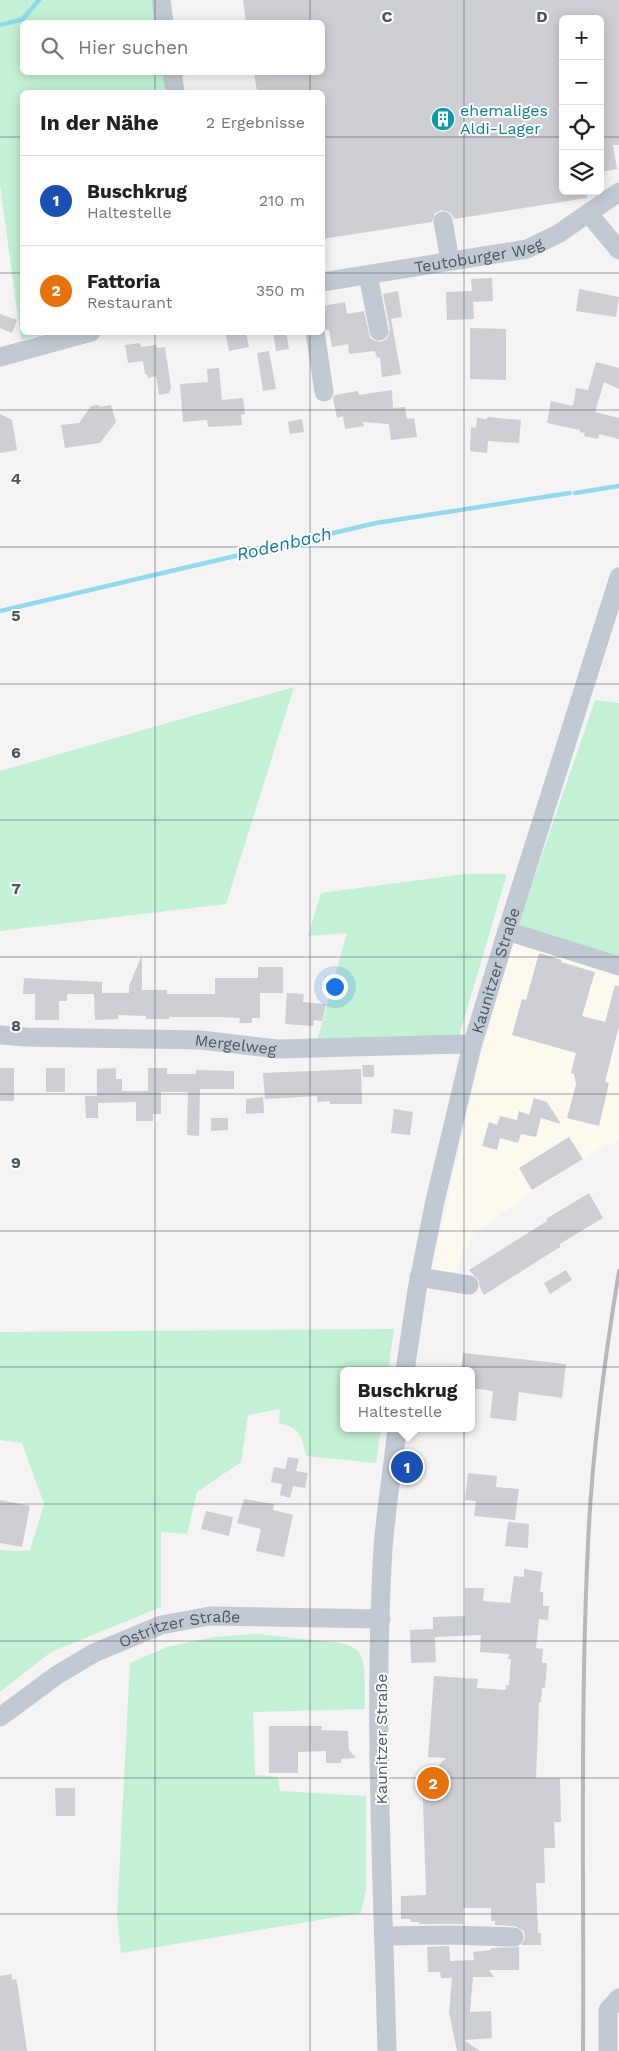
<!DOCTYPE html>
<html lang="de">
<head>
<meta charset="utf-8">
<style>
	body { margin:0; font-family:"Work Sans",sans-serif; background:#f6f6f6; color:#202124 }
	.controls { position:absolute; right:15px; top:15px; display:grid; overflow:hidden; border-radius:8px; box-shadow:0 2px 12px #0003 }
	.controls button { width:45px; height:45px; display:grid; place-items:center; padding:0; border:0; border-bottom:1px solid #e0e0e0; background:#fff; color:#202124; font:25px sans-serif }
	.you { position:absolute; left:334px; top:986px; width:18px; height:18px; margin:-12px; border:4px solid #fff; border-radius:50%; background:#1a73e8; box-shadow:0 0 0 8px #1a73e833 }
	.badge { display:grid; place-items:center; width:32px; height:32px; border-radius:50%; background:#1a73e8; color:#fff; font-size:16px; font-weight:700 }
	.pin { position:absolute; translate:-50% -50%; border:2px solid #fff; box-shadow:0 1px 5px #0006 }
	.popup { position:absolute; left:340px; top:1367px; width:135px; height:65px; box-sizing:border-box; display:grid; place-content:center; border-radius:8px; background:#fff; filter:drop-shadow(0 1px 4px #0005); font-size:16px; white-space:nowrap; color:#757577 }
	.popup b { font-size:19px; color:#202124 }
	.popup::after { content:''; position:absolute; left:50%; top:100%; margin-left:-10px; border:10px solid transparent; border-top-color:#fff }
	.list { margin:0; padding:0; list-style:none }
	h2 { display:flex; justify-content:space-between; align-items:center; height:65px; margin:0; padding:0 20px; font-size:21px }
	h2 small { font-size:16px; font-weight:400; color:#757577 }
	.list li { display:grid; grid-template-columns:32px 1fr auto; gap:15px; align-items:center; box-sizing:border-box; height:90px; padding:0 20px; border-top:1px solid #e0e0e0 }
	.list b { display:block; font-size:19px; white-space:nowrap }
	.list p { margin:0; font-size:16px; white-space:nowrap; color:#757577 }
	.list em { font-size:16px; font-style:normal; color:#757577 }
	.icon { flex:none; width:28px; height:28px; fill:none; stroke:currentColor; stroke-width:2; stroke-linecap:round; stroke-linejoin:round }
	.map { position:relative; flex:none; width:619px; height:2051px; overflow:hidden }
	.search { position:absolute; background:#fff; box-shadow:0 2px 12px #0003; left:20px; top:20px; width:305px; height:55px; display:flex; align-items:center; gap:12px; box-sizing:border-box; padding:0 18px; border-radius:8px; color:#757577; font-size:19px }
	.panel { position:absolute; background:#fff; box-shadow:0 2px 12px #0003; left:20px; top:90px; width:305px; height:245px; border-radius:8px }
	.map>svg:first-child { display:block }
</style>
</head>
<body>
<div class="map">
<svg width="619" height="2051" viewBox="0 0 619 2051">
	<rect width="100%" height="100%" fill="#f5f3f3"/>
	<polygon fill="#fdf9ef" points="518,925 619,957 619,1140 603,1147 530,1193 474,1234 452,1275 432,1270 480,1059"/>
	<g fill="#c3f1d5">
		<polygon points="0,0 151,0 155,22 22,22 22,72 165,73 169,92 22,92 22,332 49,333 21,340 0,185"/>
		<polygon points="294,687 226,904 0,931 0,771"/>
		<polygon points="595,700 619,703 619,957 518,925"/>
		<polygon points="465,874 507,874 459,1036 317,1041 347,933 308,936 321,893"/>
		<path d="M394,1329l-6,42h-45v57h38l-5,35 -70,-7c-4,-20 -6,-29 -27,-33l1,-14 -32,6 -7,47 -44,30 -10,42 -26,-2v75l-110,45 -51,40v-142l22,1 8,-1 14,-46 -22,-61 -22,-3v-108z"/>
		<path d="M257,1634l83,9c8,2 16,4 20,11 7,11 4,41 5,55l-112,3 2,63 23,2 2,14 86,5v94l-5,23 -240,40 -4,-37 13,-253 37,-16 47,-10z"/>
	</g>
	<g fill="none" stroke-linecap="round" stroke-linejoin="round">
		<g stroke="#90daee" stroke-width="4.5">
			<polyline points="0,25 23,19 39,0"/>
			<polyline points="575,493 619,486"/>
			<polyline points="0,611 376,523 570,493"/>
		</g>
	</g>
	<g fill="#cdcfd5">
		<polygon points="243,0 619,0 619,145 613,145 617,169 600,172 600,19 563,19 563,191 587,191 587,198 454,219 451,213 442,210 435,213 432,222 322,239 322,92 257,92 254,72 322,72 322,22 246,22"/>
		<polygon points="492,278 493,301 473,302 474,319 447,320 446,292 472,291 471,279"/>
		<polygon points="579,289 619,297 616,317 576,311"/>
		<polygon points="398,291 402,317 391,319 401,374 382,377 380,357 377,358 375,351 349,354 348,344 332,347 329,330 326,330 322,324 322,306 345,302 347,314 364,311 370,338 375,341 381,342 387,339 390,329 383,294"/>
		<polygon points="0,314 17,320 12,333 0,328"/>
		<polygon points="470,328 506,329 506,380 470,379"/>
		<polygon points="225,332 246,332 249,347 229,351"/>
		<polygon points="273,332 286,332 289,349 276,351"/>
		<polygon points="140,343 141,347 156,345 157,348 165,347 171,388 169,393 159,395 156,376 148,378 147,374 145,374 143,361 128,363 125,345"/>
		<polygon points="269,351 276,389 263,391 257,353"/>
		<polygon points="596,362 619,368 619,389 604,382 595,412 619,418 619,439 599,434 598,439 584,436 585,433 580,432 580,430 547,423 551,401 573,406 576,388 588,390"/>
		<polygon points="219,368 222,400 243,398 245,414 241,415 242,425 208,427 207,420 183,422 180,384 208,382 207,369"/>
		<polygon points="392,390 393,408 405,407 407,419 414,418 417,437 391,440 389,424 363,422 364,426 345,429 343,416 337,418 333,398 335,395 358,391 359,395"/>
		<polygon points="98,405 100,407 111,405 116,422 100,443 65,448 61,425 79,423 91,406"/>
		<polygon points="0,414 12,420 17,450 0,453"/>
		<polygon points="487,417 521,420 519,443 488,441 487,453 470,451 471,427 476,428 477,418 487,419"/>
		<polygon points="302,419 304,432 290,434 288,422"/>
		<polygon points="539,953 562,960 561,962 595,972 582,1016 605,1022 615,985 619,986 619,1026 605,1082 609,1083 599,1126 567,1118 576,1084 574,1074 571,1073 576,1053 512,1035 522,999 526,1000"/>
		<polygon points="142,955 142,990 167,990 167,994 215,994 215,978 258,978 258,967 283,967 283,993 260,993 260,1018 252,1018 252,1023 239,1023 240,1018 219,1017 169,1017 169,1019 146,1019 146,1016 118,1015 118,1019 95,1020 94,994 67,994 67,1001 59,1001 59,1020 35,1020 35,994 23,994 24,978 102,982 102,993 129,993 129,986"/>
		<polygon points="287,993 304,994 303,1002 326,1004 322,1021 314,1020 313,1026 285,1024"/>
		<polygon points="362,1065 374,1065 374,1077 363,1077"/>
		<rect x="0" y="1068" width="14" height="33"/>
		<rect x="46" y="1068" width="19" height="24"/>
		<polygon points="116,1068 116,1079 122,1079 122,1091 148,1091 148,1068 167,1068 167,1074 196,1074 196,1070 234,1071 234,1089 200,1089 199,1136 187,1135 188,1092 161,1092 161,1114 153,1114 153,1121 136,1121 136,1102 98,1103 98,1118 86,1118 85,1096 97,1096 97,1069"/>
		<polygon points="361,1069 362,1104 330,1104 330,1101 318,1102 317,1096 265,1099 263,1073"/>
		<polygon points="263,1097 264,1113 246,1114 246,1099"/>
		<polygon points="534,1098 547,1102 561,1124 541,1118 536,1137 521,1134 518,1143 500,1138 497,1150 482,1146 489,1122 497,1125 500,1116 517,1120 519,1111 529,1115"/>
		<polygon points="394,1109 413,1112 410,1135 391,1133"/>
		<polygon points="211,1118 228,1118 228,1130 211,1131"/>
		<polygon points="569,1137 583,1159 532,1190 519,1168"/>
		<polygon points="589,1193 603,1218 560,1244 560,1247 484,1295 480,1288 479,1281 469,1270 547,1221 546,1219"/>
		<polygon points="566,1270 572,1280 550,1294 544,1283"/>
		<polygon points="463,1353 566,1364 562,1398 519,1392 516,1421 490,1418 493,1391 471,1388 471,1371 461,1371"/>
		<polygon points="288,1457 299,1459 296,1471 308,1473 305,1488 293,1486 290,1498 280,1495 282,1484 271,1482 274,1467 285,1469"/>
		<polygon points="468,1473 497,1476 496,1487 519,1489 515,1520 474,1516 476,1501 465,1500"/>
		<polygon points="244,1499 274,1504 273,1510 293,1515 284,1557 256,1551 261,1529 237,1523"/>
		<polygon points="0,1500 30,1506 22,1547 0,1543"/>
		<polygon points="206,1511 233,1517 229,1536 201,1529"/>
		<polygon points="508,1522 529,1524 528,1548 505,1546"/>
		<polygon points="524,1569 542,1572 540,1592 543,1592 543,1606 549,1606 548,1620 539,1619 536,1648 543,1649 542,1663 547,1663 545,1688 542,1688 541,1702 539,1702 536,1778 560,1778 561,1822 554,1822 555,1848 544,1848 545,1883 536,1883 538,1933 541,1933 541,1945 521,1945 525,1938 524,1931 515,1926 495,1925 495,1921 491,1921 491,1908 463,1908 463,1924 419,1924 419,1922 411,1922 410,1919 401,1919 401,1896 426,1895 423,1799 424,1792 426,1792 425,1779 446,1758 428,1757 434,1676 478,1679 477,1688 506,1690 506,1685 509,1685 511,1659 508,1659 509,1654 480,1652 481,1635 435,1637 436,1662 411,1663 410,1630 433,1629 433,1617 465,1616 465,1588 484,1588 483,1601 510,1603 514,1576 524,1577"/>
		<polygon points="269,1726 322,1726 322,1730 348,1731 349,1750 356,1758 341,1759 341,1763 326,1763 326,1751 298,1752 298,1773 269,1773"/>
		<polygon points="55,1788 75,1788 75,1816 56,1816"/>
		<polygon points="449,1946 450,1961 474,1960 473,1952 491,1950 491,1948 519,1947 519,1970 489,1970 494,1977 473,1977 470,2012 491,2011 492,2038 464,2040 480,2051 457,2051 449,2012 452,1978 441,1978 440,1972 428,1972 427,1947"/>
		<polygon points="12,1974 12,1980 16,1979 18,1988 27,2051 0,2051 0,1976"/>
	</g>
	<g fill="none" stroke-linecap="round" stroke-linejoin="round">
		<g stroke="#c1cad2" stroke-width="19">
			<polyline points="161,0 164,22"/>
			<polyline points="172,72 175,92"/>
			<polyline points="588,213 619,250"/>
			<polyline points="443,221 450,261"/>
			<polyline points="368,275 379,331"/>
			<path id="s1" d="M322,282l205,-33 31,-15 61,-42"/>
			<polyline points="315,332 324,392"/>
			<polyline points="0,357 91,332"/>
			<polyline points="507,931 619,966"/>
			<path id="s2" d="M0,1035l26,2 175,3 76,9 184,-5 11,2"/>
			<polyline points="419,1277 469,1285"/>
			<path id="s3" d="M405,1371l12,-81 18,-89 37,-155 35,-115 112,-354"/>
			<path id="s4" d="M0,1717l57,-42 37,-22 67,-28 49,-9 171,3"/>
			<polyline points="384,1936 450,1935 514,1937"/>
			<path d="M387,2051c-4,-167 -14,-336 -4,-503 3,-40 10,-80 14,-120"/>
			<polyline points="608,2051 608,2010 619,1998"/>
		</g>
		<path stroke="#b5b8bd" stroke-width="4" d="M583,2051c1,-169 -3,-338 5,-507 4,-91 16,-182 31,-273"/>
	</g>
	<path fill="none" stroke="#4a5661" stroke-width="1" stroke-opacity="0.55" d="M155,0v22M310,0v22M464,0v2051M155,72v20M310,72v20M0,137h22M322,137h241M600,137h19M0,273h22M322,273h297M155,332v1719M310,332v1719M0,410h619M0,547h619M0,684h619M0,820h619M0,957h619M0,1094h619M0,1231h619M0,1367h619M0,1504h619M0,1641h619M0,1778h619M0,1914h619"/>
	<defs>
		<g id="building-disc" transform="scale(1.25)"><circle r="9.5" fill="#0f9aa8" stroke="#fff"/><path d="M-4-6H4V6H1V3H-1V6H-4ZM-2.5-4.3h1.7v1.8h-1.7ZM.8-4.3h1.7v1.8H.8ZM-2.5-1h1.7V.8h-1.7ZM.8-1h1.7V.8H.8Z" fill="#fff"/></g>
	</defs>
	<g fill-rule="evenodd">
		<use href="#building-disc" x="443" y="119"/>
	</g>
	<g text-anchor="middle" stroke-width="4" stroke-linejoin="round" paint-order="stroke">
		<g font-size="16" fill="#0d838f" stroke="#fff" text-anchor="start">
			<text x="460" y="116">ehemaliges<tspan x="460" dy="18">Aldi-Lager</tspan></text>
		</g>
		<g font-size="16" fill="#4a5661" stroke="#fff">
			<text dy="6" stroke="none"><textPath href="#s1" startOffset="159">Teutoburger Weg</textPath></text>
			<text dy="6" stroke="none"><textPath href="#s3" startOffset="411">Kaunitzer Straße</textPath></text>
			<text dy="6" stroke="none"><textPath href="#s2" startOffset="236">Mergelweg</textPath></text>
			<text dy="6" stroke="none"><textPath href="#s4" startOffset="204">Ostritzer Straße</textPath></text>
			<text transform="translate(381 1739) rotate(-90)" y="6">Kaunitzer Straße</text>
		</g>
		<g font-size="18" font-style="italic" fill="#0c7c9b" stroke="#fff">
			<text transform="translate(284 544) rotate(-13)" y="6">Rodenbach</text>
		</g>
	</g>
	<g font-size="16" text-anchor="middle" font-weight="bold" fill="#4a5661" stroke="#fff" stroke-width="4" stroke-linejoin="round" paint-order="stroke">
		<text x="387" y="22">C</text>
		<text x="542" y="22">D</text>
		<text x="16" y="484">4</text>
		<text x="16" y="621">5</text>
		<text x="16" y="758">6</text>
		<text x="16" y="894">7</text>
		<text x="16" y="1031">8</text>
		<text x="16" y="1168">9</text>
	</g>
</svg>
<div class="controls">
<button>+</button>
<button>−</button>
<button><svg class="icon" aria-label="locate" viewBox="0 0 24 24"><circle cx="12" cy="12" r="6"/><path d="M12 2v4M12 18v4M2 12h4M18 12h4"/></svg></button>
<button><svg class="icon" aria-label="layers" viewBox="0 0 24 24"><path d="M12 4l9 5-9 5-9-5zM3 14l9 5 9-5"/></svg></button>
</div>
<div class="you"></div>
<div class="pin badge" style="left:407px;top:1467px;background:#1a4fb4">1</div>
<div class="popup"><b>Buschkrug</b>Haltestelle</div>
<div class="pin badge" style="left:433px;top:1783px;background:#e8710a">2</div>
<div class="search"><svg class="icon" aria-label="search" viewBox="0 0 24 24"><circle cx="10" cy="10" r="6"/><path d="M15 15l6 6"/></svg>Hier suchen</div>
<section class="panel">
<h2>In der Nähe<small>2 Ergebnisse</small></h2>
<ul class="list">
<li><span class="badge" style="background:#1a4fb4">1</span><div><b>Buschkrug</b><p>Haltestelle</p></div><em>210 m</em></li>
<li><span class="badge" style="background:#e8710a">2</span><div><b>Fattoria</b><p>Restaurant</p></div><em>350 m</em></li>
</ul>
</section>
</div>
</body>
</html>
